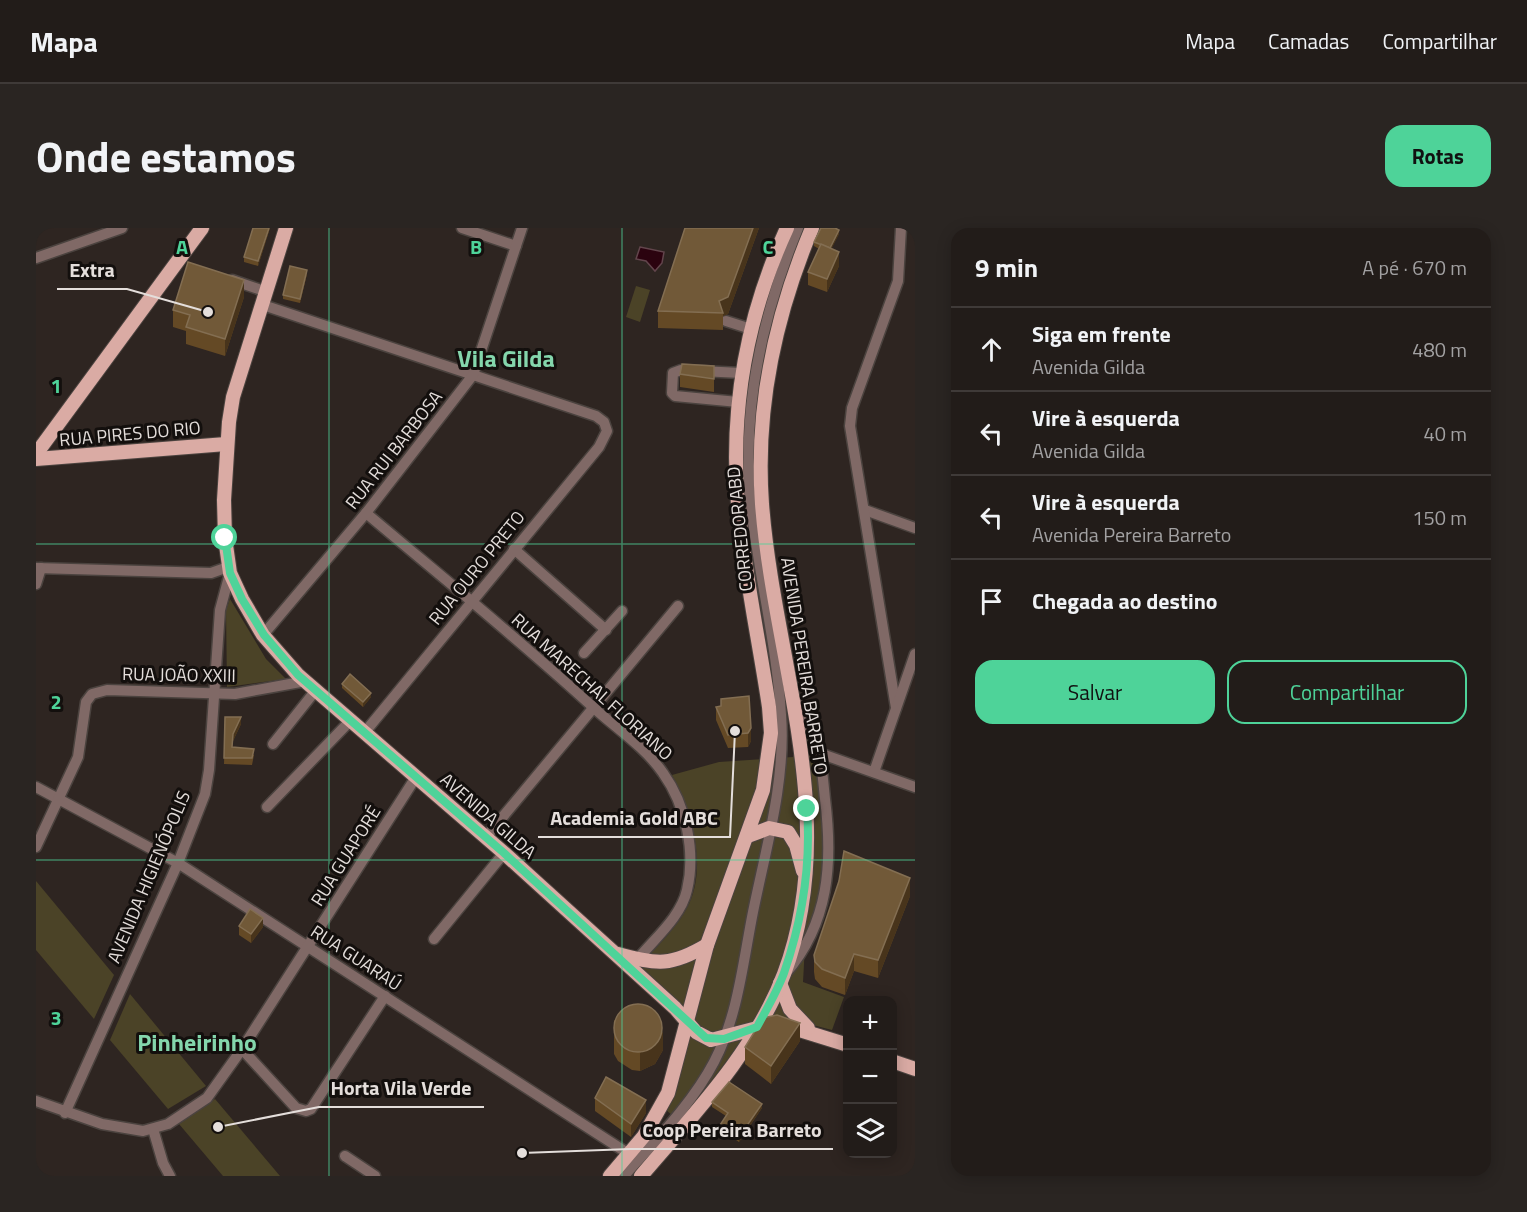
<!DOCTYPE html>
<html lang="pt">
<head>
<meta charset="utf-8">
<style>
	body { margin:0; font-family:"Titillium Web",sans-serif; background:#2a2522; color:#f1f3f6 }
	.controls { position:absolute; right:18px; bottom:18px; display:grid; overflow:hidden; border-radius:12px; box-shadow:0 3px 15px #0003 }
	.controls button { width:54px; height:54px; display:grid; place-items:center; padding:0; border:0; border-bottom:2px solid #3f3a38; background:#221c19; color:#f1f3f6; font:30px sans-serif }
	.stop { position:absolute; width:18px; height:18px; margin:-14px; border:4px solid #4ed399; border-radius:50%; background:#fff }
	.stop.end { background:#4ed399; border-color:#fff; box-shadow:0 2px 6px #0008 }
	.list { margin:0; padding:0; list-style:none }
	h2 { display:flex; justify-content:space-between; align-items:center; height:78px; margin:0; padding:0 24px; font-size:26px }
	h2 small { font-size:20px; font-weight:400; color:#a2a1a2 }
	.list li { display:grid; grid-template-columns:39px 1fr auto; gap:18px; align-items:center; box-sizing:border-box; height:84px; padding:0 24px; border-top:2px solid #3f3a38 }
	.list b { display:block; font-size:22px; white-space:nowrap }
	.list p { margin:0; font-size:20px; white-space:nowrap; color:#a2a1a2 }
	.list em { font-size:20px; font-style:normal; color:#a2a1a2 }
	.actions { display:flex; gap:12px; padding:18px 24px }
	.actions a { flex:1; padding:14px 0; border:2px solid #4ed399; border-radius:18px; text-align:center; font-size:21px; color:#4ed399 }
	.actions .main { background:#4ed399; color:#111 }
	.icon { flex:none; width:33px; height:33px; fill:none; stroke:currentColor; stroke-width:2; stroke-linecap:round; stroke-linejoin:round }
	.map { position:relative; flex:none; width:879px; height:948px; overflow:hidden; border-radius:18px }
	header { display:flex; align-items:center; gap:36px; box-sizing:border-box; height:84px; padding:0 30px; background:#221c19; border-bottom:2px solid #3f3a38 }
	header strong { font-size:28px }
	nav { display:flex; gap:33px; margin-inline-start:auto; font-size:21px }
	.intro { display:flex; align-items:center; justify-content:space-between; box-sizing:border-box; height:144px; padding:0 36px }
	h1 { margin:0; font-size:42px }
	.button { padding:15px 27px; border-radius:18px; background:#4ed399; color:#111; font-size:21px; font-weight:700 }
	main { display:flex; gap:36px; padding:0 36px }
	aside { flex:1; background:#221c19; border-radius:18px; box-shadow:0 3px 15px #0003 }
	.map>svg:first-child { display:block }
</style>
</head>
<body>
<header>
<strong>Mapa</strong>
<nav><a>Mapa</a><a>Camadas</a><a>Compartilhar</a></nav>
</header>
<div class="intro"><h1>Onde estamos</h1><a class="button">Rotas</a></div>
<main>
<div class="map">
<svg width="879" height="948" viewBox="0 0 879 948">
	<rect width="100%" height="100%" fill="#2e2521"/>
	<g fill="#4b4327">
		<polygon points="600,58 614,62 604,94 590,89"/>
		<polygon points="194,371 230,431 250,451 191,459 190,382"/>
		<path d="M765,496c20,42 30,121 19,168 -3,16 -11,32 -14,48 -2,14 -2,28 -3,42l41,15 -12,33 -54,-14 -31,18 -67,88 -14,-12 26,-94 -60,-53 8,3c16,-19 38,-39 49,-62 18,-39 3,-93 -17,-129l47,-13 74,-5z"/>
		<polygon points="0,653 78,747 58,791 0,722"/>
		<polygon points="94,766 170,858 132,881 74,812"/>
		<polygon points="179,871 244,948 187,948 143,896"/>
	</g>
	<polygon fill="#2b030f" stroke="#62454c" stroke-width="1.5" points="604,19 628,24 626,35 619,43 610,33 600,31"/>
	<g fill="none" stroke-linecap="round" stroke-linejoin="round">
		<g stroke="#4b433f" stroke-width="13">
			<g id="minor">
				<polyline points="426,0 480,18"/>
				<polyline points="0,30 86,0"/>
				<polyline points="196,52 231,64"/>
				<polyline points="227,77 560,188 568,194 571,203 563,219 329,504"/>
				<polyline points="690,93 715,101"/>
				<polyline points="702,174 639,168 636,165 637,145 645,142 705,145"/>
				<polyline points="829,282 879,300"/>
				<path d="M330,285c76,64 154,127 228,195 22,20 52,40 69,65 23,32 33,79 24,117 -6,27 -33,49 -50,70"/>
				<polyline points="478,321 570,402"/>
				<polyline points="0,340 175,345 192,339"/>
				<polyline points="0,356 5,340"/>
				<polyline points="227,407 330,285 437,147 486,0"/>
				<polyline points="548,425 586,383"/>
				<polyline points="860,480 814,198 816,180 862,53 865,0"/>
				<polyline points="237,516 280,462"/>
				<polyline points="783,525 879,559"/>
				<polyline points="838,544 879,426"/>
				<polyline points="0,559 142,635 593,926"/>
				<polyline points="231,579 315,492"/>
				<polyline points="450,609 642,378"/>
				<polyline points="0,619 42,529 50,474 56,466 71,462 199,466 270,453"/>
				<polyline points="398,711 468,625"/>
				<path d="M750,745c43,-50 47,-110 39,-174 -2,-19 -3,-40 -10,-58 -5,-15 -13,-28 -20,-42"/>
				<polyline points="206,821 260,880 270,883 275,881 349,768"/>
				<polyline points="0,873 66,896 107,903 132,896 171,870 206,821 380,549"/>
				<polyline points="29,885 142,635 169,566 173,542 184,382 194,345"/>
				<polyline points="117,901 127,935 134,948"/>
				<polyline points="309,928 339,948"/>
				<path d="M588,948c31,-35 68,-72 90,-114 24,-46 29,-100 39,-150 13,-64 33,-132 28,-197 -4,-70 -22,-139 -30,-209 -10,-95 11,-190 47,-278"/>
			</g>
		</g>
		<g stroke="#4b433f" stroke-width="16">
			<g id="major">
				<polyline points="250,0 197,169 193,194 188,272 189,310 194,345 206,371 227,407 262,447 468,625 639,780 660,804 675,812 741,795 812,817"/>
				<polyline points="0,226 166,0"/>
				<polyline points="0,231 190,216"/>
				<polyline points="712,608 733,600 752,604 760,617 767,643"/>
				<path d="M582,726c39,11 54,12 89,-9"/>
				<polyline points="744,755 754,781 772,800"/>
				<polyline points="856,833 879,841"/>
				<path d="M574,948l34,-40 24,-43 39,-148 56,-155 8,-57 -2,-26c-10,-67 -25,-136 -31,-203 -8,-96 9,-189 49,-276"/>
				<path d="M605,948c52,-61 114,-125 143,-202 58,-155 -10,-313 -22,-470 -7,-96 13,-188 50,-276"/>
			</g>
		</g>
		<use href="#minor" stroke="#806966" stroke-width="10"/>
		<use href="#major" stroke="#daaba4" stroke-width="14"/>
	</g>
	<g fill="#644925">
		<polygon points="234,0 222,38 208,34 208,29"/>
		<polygon points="649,0 723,0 692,86 687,88 687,102 622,100 622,83"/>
		<polygon points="800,1 803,6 795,21 803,38 791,64 772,57 772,44 783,21 778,18 778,14"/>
		<polygon points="271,46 264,75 247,71 247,67"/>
		<polygon points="208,69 189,128 150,116 150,103 137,99 137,82"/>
		<polygon points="678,138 678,164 644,159 644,146"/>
		<polygon points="306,456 335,469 327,479 306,460"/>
		<polygon points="713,468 715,513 712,519 692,520 680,492 680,479 685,478 685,471"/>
		<polygon points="189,489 205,496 197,513 196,519 218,527 216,537 188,536"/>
		<polygon points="874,668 842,750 818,743 809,767 786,759 779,751 778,744 778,727"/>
		<polygon points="203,698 227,699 215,715 203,707"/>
		<polygon points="578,792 627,822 619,836 604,843 596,842 582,833 578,826"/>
		<polygon points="764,813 735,856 709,836 709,819"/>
		<polygon points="559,870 610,885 595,909 559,883"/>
		<polygon points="676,874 726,880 703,914 684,901 684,897 690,888 676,879"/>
	</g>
	<g fill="#48341b">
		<polygon points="233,0 234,0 222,38 222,33"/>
		<polygon points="717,0 723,0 692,86 687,88 687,85 683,73"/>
		<polygon points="803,2 803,6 793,26 793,21"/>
		<polygon points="803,24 803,38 791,64 791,51"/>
		<polygon points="271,42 271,46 264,75 264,71"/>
		<polygon points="208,52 208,69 189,128 189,111"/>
		<polygon points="335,465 335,469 327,479 327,474"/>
		<polygon points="205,489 205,496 197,513 197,506"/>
		<polygon points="715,500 715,513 712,519 712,505"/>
		<polygon points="874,650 874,668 842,750 842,732"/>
		<polygon points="227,690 227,699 215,715 215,706"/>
		<polygon points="818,726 818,743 809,767 809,750"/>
		<polygon points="764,795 764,813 735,856 735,838"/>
		<polygon points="627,804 627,822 619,836 604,843 604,825"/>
		<polygon points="610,872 610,885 595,909 595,896"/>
		<polygon points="726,876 726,880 703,914 703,909"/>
	</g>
	<g fill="#715938" stroke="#836e52" stroke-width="1.5">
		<polygon points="217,0 233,0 222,33 208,29"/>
		<polygon points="649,0 717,0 692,69 683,73 687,85 622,83"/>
		<polygon points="785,0 799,0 803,2 794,20 778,14"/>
		<polygon points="785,16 803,24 791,51 772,44"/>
		<polygon points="152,34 208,52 189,111 150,99 154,87 137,82"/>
		<polygon points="254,38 271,42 264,71 247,67"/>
		<polygon points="646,136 678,138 678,151 644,146"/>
		<polygon points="314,446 335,465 327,474 306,456"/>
		<polygon points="713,468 715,500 712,505 692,507 680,479 685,478 685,471"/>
		<polygon points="189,489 205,489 197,506 196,519 218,521 216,530 188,530"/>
		<polygon points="808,623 874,650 842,732 818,726 809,750 786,741 779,734 778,727 803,653"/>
		<polygon points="214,681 227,690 215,706 203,698"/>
		<circle cx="602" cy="800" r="24"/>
		<polygon points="741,787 764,795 735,838 709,819 727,790"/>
		<polygon points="570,849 610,872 595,896 559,870"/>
		<polygon points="693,854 726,876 703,909 684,897 692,885 676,874"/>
	</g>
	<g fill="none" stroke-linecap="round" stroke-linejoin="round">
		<path stroke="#4ed399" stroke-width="8" d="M189,310l5,35 12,26 22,36 34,40 206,178 202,185 18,1 33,-12c9,-17 20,-35 27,-54 18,-52 27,-109 23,-164"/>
	</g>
	<path fill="none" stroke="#4ed399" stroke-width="1.5" stroke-opacity="0.55" d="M293,0v948M586,0v948M0,316h879M0,632h879"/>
	<g text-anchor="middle" stroke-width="6" stroke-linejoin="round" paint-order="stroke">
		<g font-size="18" fill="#e4dedb" stroke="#130f0d">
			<text transform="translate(94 206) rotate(-5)" y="6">RUA PIRES DO RIO</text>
			<text transform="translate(358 222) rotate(-52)" y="6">RUA RUI BARBOSA</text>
			<text transform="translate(704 301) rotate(-96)" y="6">CORREDOR ABD</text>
			<text transform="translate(441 340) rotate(-51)" y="6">RUA OURO PRETO</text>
			<text transform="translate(768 438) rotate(81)" y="6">AVENIDA PEREIRA BARRETO</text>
			<text transform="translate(143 447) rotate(1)" y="6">RUA JOÃO XXIII</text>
			<text transform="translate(556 459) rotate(42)" y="6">RUA MARECHAL FLORIANO</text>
			<text transform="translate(452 588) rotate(41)" y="6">AVENIDA GILDA</text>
			<text transform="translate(310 628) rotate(-58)" y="6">RUA GUAPORÉ</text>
			<text transform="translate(113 649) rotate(-67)" y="6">AVENIDA HIGIENÓPOLIS</text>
			<text transform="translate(320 730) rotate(33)" y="6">RUA GUARAÚ</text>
		</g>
		<g font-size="24" font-weight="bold" fill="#84d6ac" stroke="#130f0d">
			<text x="470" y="139">Vila Gilda</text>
			<text x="161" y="823">Pinheirinho</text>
		</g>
	</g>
	<g font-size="20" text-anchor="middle" font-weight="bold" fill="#4ed399" stroke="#130f0d" stroke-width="6" stroke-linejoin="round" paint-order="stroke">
		<text x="146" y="26">A</text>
		<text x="440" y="26">B</text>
		<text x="732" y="26">C</text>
		<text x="20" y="165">1</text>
		<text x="20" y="481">2</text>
		<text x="20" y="797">3</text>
	</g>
	<path fill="none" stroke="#e4dedb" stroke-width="2" d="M172 84L91 61H21M699 503L694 609H502M182 899L283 879H448M486 925L594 921H797"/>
	<g fill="#e4dedb" stroke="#130f0d" stroke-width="2">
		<circle cx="172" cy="84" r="6"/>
		<circle cx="699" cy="503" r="6"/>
		<circle cx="182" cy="899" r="6"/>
		<circle cx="486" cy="925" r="6"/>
	</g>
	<g font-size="20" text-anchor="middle" font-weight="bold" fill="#e4dedb" stroke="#130f0d" stroke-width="6" stroke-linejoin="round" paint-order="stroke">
		<text x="56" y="49">Extra</text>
		<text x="598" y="597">Academia Gold ABC</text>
		<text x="365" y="867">Horta Vila Verde</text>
		<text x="696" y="909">Coop Pereira Barreto</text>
	</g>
</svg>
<div class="controls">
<button>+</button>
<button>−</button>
<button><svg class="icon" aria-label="layers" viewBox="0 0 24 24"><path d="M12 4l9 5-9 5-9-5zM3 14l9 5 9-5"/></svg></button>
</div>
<div class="stop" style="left:189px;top:310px"></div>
<div class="stop end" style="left:771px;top:581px"></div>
</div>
<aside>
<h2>9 min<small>A pé · 670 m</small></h2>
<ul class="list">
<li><svg class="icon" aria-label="ahead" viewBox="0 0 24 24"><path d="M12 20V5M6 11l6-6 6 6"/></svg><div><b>Siga em frente</b><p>Avenida Gilda</p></div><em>480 m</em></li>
<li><svg class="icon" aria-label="left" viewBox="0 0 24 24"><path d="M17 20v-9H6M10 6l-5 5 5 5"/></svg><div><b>Vire à esquerda</b><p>Avenida Gilda</p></div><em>40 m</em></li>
<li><svg class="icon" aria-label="left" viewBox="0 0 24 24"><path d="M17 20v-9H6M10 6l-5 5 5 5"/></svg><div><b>Vire à esquerda</b><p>Avenida Pereira Barreto</p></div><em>150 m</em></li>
<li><svg class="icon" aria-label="arrive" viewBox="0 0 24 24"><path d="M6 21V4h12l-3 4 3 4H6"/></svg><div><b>Chegada ao destino</b></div></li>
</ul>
<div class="actions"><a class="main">Salvar</a><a>Compartilhar</a></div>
</aside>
</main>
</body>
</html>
